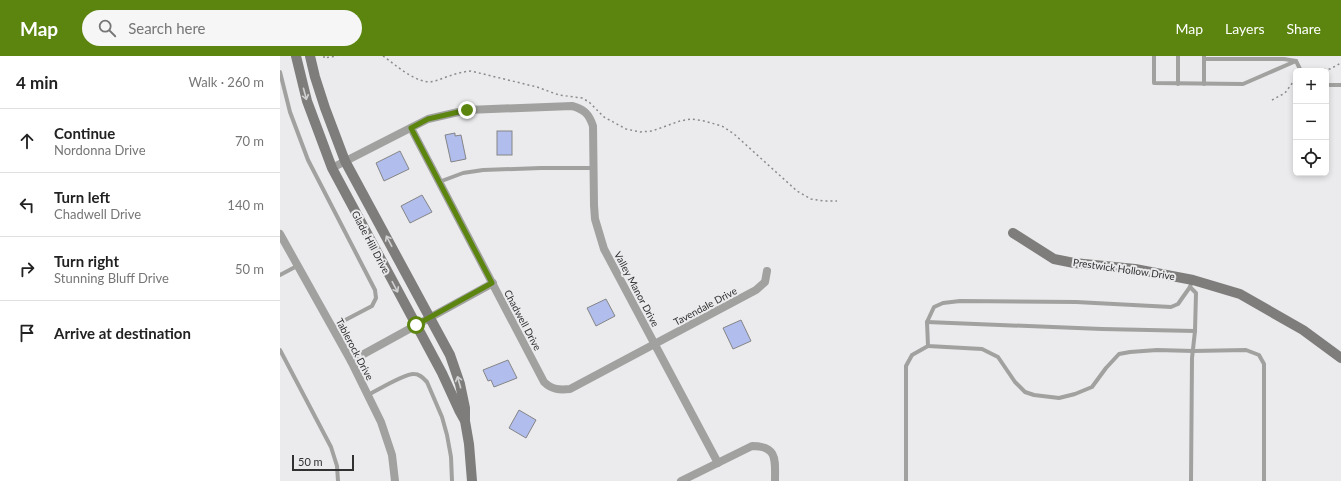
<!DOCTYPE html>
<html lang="en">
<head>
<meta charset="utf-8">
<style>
	body { margin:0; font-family:Lato,sans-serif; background:#f6f6f6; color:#222 }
	.controls { position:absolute; right:12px; top:12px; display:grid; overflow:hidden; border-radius:6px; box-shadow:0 2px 6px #0003 }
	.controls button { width:36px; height:36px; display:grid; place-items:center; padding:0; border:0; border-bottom:1px solid #e0e0e0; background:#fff; color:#222; font:20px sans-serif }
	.scale { position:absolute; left:12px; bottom:10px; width:62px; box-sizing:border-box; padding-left:4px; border:2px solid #313132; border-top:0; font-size:11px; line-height:14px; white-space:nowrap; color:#313132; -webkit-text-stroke:3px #ebebed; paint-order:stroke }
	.stop { position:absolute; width:12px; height:12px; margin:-9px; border:3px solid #5c850f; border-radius:50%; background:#fff }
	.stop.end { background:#5c850f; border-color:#fff; box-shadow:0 1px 4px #0008 }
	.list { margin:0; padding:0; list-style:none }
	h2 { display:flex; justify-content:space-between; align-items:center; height:52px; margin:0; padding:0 16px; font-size:17px }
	h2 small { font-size:13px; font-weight:400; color:#767676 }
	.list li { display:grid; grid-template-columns:26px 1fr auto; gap:12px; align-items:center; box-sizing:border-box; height:64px; padding:0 16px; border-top:1px solid #e0e0e0 }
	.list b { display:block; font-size:15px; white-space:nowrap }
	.list p { margin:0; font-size:13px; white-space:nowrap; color:#767676 }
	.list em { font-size:13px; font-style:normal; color:#767676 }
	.icon { flex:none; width:22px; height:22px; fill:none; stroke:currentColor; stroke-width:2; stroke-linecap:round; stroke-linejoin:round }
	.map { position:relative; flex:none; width:1061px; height:425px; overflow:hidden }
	header { display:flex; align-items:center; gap:24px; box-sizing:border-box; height:56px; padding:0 20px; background:#5c850f; color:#fff }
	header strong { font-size:19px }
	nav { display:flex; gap:22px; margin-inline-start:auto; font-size:14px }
	.search { width:280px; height:36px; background:#f6f6f6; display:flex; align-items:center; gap:10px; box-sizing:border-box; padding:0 14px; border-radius:22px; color:#767676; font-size:15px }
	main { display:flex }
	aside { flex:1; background:#fff }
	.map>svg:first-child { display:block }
</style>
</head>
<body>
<header>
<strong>Map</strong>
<div class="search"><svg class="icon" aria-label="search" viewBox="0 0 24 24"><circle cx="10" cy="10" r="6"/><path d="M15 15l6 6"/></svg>Search here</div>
<nav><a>Map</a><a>Layers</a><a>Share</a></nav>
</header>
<main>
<aside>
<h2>4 min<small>Walk · 260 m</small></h2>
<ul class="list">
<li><svg class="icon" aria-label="ahead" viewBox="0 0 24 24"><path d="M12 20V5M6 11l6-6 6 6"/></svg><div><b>Continue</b><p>Nordonna Drive</p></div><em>70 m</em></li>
<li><svg class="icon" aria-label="left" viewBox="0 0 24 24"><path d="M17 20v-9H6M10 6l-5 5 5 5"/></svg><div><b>Turn left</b><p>Chadwell Drive</p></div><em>140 m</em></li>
<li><svg class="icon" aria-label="right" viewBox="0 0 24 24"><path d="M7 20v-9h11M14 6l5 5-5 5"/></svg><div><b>Turn right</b><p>Stunning Bluff Drive</p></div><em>50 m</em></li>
<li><svg class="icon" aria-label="arrive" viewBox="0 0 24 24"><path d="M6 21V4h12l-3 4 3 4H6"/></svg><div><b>Arrive at destination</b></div></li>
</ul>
</aside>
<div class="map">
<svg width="1061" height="425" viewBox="0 0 1061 425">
	<rect width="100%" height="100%" fill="#ebebed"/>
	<g fill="#b0bded" stroke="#858586">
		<rect x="217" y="75" width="15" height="24"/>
		<polygon points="175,77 175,80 181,79 186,103 171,106 165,79"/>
		<polygon points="120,95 129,113 104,125 96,107"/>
		<polygon points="142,139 152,156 130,167 121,150"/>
		<polygon points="326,243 335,260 316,270 307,252"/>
		<polygon points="461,264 471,285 453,293 443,272"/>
		<polygon points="228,304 237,322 214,331 211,324 208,325 203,314"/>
		<polygon points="239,354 256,364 246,382 229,372"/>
	</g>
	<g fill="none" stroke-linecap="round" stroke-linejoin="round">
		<g stroke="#8b8b8d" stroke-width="1.5" stroke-dasharray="2 3" stroke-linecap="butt">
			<polyline points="44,0 44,2 57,0"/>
			<path d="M103,0c13,9 35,30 52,25 12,-4 23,-9 36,-10l66,16 22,8 23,3 7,4 15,15 22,12 14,3 12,-1 28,-10 11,-2 13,2 18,5 12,8 63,57 14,8 13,2h13"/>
			<polyline points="1029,15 1034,13 1050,13 1061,7"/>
			<polyline points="992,44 1005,37 1016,22"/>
		</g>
		<g stroke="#a1a1a0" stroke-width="4">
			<polyline points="874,0 874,27 963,28 1016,5"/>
			<polyline points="924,3 1004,3 1016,5 1021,15"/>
			<polyline points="0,16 10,56 28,104 95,234 96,242 92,250 52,271"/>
			<polyline points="898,28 898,0"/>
			<polyline points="924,28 924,0"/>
			<polyline points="1046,29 1061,29"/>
			<polyline points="159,126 183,117 203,114 261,112 313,112"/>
			<polyline points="0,219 17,210"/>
			<polyline points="910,231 898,248 891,251 796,246 680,245 663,247 654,251 647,266 648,290 702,293 718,301 735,326 745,336 754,339 779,342 795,338 812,331 826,312 839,298 850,296 877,294 913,295 966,294 979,299 984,308 984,425"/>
			<polyline points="647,266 822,273 915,275"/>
			<polyline points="0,294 51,391 57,410 58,425"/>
			<path d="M88,339c10,-5 37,-22 46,-21 6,0 9,4 13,8l15,35 5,18 4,22 1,24"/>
			<polyline points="626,425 626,310 632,299 648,290"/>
			<polyline points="911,425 912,302 915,275 916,237 910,231 911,228"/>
		</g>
		<g stroke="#a1a1a0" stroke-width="8">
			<path d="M131,72l133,254c8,8 16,8 26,7l186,-99 9,-8 2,-11"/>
			<path d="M52,112l96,-49 39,-9 105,-4c12,3 17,8 21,20l1,79 1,14 9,30 114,214"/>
			<polyline points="0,178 71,305 101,366 112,399 115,425"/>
			<polyline points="71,305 213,227"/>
			<path d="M401,425l71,-35c26,0 23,14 23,35"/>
		</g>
		<g stroke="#7e7d7c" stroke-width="10">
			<polyline points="16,0 27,45 52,112 162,317 179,354 184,363"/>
			<polyline points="30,0 35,21 45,52 65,105 170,299 180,328 185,352 185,365 189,388 192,425"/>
			<polyline points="733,177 774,203 794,207 855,213 913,224 960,238 1023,274 1061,302"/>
		</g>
	</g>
	<defs><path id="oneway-shaft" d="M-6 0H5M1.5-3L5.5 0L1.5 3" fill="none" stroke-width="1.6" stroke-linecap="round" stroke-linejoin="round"/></defs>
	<g stroke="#d0d0d1">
		<use href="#oneway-shaft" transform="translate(25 38) rotate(75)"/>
		<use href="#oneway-shaft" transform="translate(109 185) rotate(-118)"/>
		<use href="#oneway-shaft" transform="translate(115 231) rotate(62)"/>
		<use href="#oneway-shaft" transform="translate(179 326) rotate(-106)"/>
	</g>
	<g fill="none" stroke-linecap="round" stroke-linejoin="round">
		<polyline stroke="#5c850f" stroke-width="5" points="136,269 212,227 131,72 148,63 187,54"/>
	</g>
	<g text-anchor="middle" stroke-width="4" stroke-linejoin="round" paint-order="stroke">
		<g font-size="10" fill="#313132" stroke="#ebebed">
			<text transform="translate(91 186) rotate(62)" y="4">Glade Hill Drive</text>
			<text transform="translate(844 213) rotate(8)" y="4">Prestwick Hollow Drive</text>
			<text transform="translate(357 233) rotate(62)" y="4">Valley Manor Drive</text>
			<text transform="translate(425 250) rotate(-28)" y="4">Tavendale Drive</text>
			<text transform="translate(243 264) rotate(62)" y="4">Chadwell Drive</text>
			<text transform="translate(75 293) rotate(62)" y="4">Tablerock Drive</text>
		</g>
	</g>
</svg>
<div class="controls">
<button>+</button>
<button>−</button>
<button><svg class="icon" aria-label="locate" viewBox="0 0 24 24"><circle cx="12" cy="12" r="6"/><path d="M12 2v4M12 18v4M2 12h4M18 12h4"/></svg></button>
</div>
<div class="scale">50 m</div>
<div class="stop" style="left:136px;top:269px"></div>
<div class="stop end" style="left:187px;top:54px"></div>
</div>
</main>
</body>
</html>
